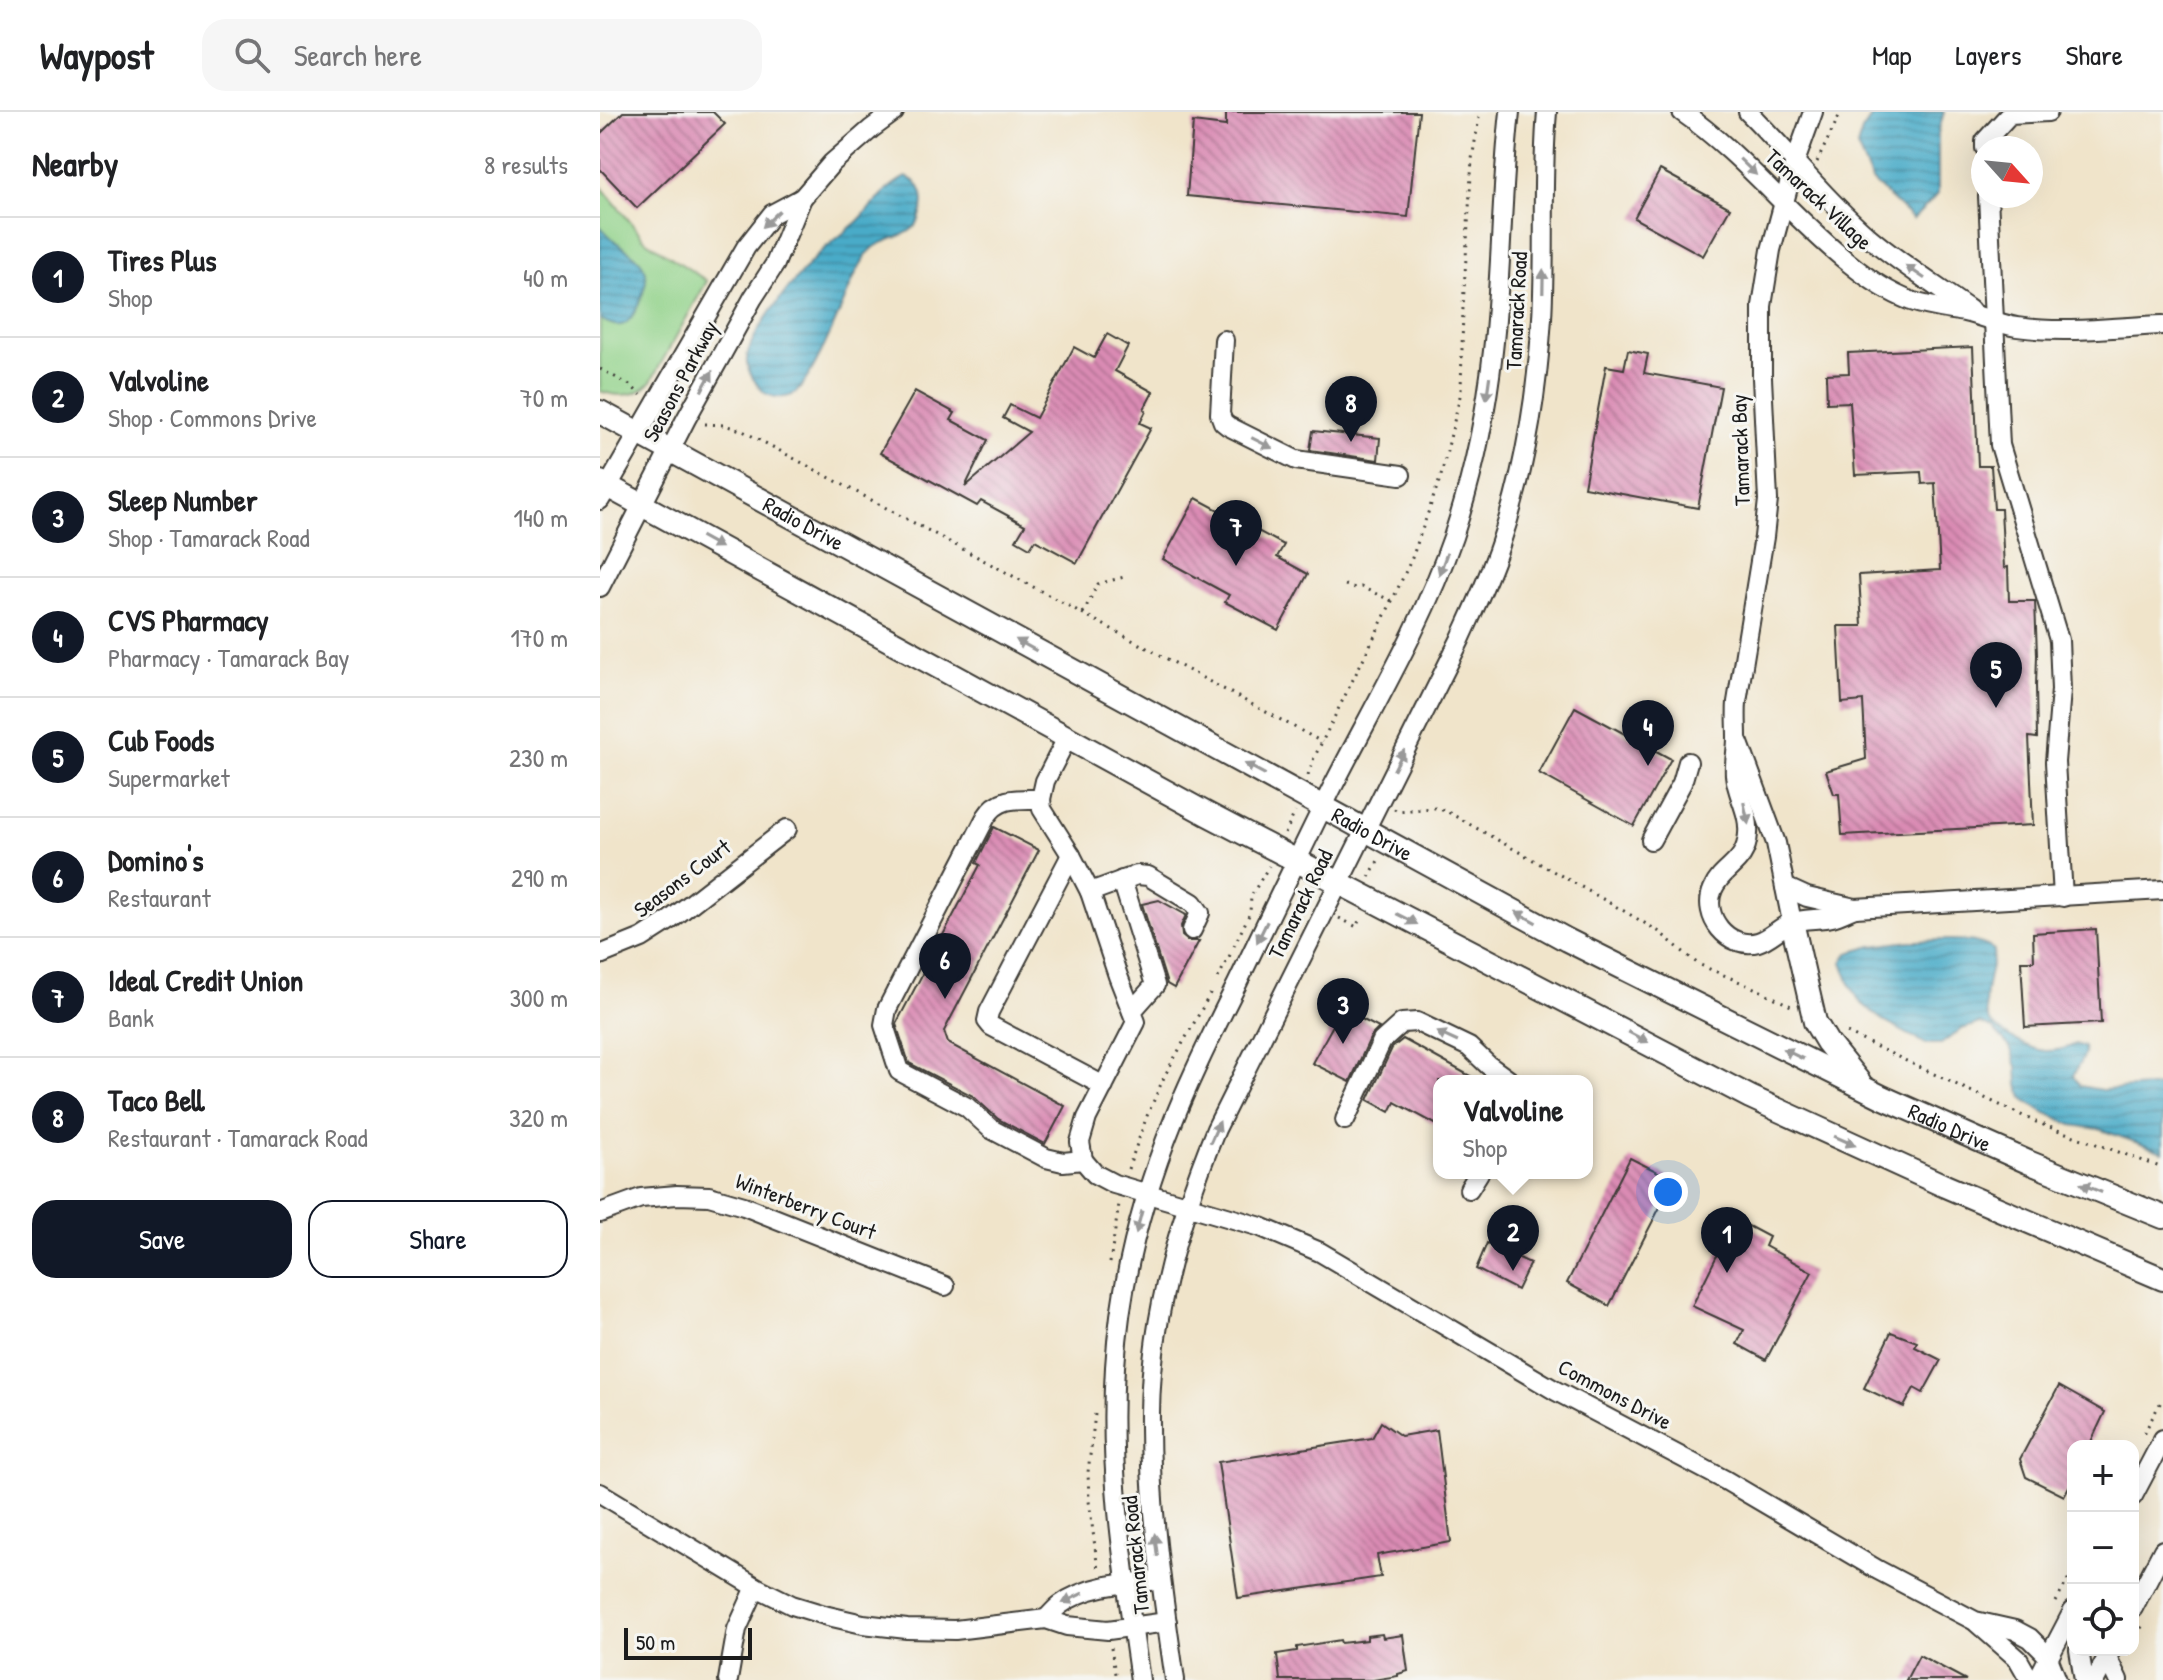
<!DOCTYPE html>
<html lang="en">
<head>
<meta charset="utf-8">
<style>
	body { margin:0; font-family:"Patrick Hand",sans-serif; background:#f6f6f6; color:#202124 }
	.controls { position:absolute; right:24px; bottom:24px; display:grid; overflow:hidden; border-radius:16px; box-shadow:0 8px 32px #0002 }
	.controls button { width:72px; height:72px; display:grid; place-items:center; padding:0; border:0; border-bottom:2px solid #e0e0e0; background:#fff; color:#202124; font:40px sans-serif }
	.compass { position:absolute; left:1371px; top:24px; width:72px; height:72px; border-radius:50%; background:#fff; box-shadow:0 8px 32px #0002; rotate:117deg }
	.scale { position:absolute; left:24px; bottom:20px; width:128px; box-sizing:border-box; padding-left:8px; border:4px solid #1c1c1c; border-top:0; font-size:22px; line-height:28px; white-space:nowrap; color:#1c1c1c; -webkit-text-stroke:6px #f6f6f2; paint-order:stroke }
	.you { position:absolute; left:1068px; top:1080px; width:28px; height:28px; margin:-20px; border:6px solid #fff; border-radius:50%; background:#1a73e8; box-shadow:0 0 0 12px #1a73e833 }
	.badge { display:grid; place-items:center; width:52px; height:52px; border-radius:50%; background:#111827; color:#fff; font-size:26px; font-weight:700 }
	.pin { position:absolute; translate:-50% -66px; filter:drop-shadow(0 2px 4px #0008) }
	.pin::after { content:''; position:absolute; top:42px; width:28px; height:24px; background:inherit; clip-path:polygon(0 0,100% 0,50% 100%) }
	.popup { position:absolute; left:833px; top:963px; width:160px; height:104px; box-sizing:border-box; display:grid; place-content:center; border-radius:16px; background:#fff; filter:drop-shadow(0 2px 6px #0005); font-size:26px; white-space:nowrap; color:#757577 }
	.popup b { font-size:30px; color:#202124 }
	.popup::after { content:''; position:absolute; left:50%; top:100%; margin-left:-16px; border:16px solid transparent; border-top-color:#fff }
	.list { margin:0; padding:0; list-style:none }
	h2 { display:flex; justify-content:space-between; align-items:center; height:104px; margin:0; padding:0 32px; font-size:34px }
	h2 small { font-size:26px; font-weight:400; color:#757577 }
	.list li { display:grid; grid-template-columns:52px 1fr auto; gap:24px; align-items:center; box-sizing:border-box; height:120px; padding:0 32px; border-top:2px solid #e0e0e0 }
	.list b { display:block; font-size:30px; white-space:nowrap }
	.list p { margin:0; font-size:26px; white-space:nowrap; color:#757577 }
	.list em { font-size:26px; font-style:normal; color:#757577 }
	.actions { display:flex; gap:16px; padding:24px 32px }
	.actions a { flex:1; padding:18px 0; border:2px solid #111827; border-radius:24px; text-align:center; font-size:28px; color:#111827 }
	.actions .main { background:#111827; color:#fff }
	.icon { flex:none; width:44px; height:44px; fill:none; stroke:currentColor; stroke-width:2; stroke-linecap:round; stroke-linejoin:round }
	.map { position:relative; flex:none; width:1563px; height:1568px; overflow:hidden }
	header { display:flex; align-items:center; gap:48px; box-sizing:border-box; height:112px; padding:0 40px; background:#fff; border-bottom:2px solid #e0e0e0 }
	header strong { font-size:38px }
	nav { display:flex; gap:44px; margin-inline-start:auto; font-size:28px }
	.search { width:560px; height:72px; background:#f6f6f6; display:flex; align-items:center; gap:20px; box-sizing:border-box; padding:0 28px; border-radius:24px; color:#757577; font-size:30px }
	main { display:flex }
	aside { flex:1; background:#fff }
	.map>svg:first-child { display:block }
</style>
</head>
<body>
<header>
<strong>Waypost</strong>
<div class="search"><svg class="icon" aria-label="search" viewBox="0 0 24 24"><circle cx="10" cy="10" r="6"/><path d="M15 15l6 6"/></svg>Search here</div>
<nav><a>Map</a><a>Layers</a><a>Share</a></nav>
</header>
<main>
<aside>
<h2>Nearby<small>8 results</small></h2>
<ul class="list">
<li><span class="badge">1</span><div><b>Tires Plus</b><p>Shop</p></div><em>40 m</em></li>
<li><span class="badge">2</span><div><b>Valvoline</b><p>Shop · Commons Drive</p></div><em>70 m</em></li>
<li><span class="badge">3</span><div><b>Sleep Number</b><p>Shop · Tamarack Road</p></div><em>140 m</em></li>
<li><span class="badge">4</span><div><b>CVS Pharmacy</b><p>Pharmacy · Tamarack Bay</p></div><em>170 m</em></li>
<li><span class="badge">5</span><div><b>Cub Foods</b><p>Supermarket</p></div><em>230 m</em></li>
<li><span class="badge">6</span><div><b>Domino's</b><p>Restaurant</p></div><em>290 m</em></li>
<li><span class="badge">7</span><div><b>Ideal Credit Union</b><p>Bank</p></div><em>300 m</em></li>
<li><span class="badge">8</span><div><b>Taco Bell</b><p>Restaurant · Tamarack Road</p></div><em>320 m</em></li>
</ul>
<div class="actions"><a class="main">Save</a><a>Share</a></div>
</aside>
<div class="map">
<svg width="1563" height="1568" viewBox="0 0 1563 1568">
	<defs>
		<pattern id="water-rules" width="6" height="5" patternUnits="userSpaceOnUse" patternTransform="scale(2)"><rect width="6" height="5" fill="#49abc8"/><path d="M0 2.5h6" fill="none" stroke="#3c8aa2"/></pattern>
		<pattern id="building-back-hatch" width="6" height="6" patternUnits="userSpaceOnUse" patternTransform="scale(2)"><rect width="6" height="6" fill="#da8bb4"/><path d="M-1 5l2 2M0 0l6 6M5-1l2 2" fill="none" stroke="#b07192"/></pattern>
	</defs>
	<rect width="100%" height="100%" fill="#f6f6f2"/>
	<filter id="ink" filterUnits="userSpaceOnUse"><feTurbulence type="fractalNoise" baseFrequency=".0125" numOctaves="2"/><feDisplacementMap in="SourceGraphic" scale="16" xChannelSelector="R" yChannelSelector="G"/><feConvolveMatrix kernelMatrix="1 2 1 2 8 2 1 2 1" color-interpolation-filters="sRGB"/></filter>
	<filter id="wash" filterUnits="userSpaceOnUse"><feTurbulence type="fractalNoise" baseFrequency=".006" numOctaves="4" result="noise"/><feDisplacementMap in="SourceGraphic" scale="32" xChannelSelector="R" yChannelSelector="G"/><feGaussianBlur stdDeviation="1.8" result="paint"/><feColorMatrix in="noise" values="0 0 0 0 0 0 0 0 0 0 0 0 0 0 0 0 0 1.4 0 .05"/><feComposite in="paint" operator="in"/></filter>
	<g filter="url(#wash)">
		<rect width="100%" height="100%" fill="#f0e4ca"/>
		<path fill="#91d289" stroke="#567752" stroke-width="2" d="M0,73l45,55 62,41 -57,102c-14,15 -32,14 -50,8z"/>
		<g fill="url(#water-rules)" stroke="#326472" stroke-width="2">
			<polygon points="1275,0 1344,0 1338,21 1338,82 1313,107 1272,69 1257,35 1262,19"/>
			<path d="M306,65c17,6 20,23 14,40 -5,19 -29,20 -44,29 -9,6 -16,19 -21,29 -10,24 -42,105 -61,119 -8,5 -21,4 -29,-1 -1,0 -7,-8 -8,-9 -5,-6 -9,-13 -10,-21 -4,-26 58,-96 77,-114 11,-9 22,-18 33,-27 17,-17 27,-34 49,-45z"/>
			<path d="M0,114c4,4 8,9 13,13 10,10 26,16 32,30 5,12 -9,49 -21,55 -8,4 -17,-2 -24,-5z"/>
			<path d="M1310,829c24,0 65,-6 84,9 -2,19 -14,49 -6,68 6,14 43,32 58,33 12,0 20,-2 30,-7l8,3 1,6 -12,23 7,10 22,4 61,-4v66l-64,-23 -27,-4 -30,-14 -18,-12 -6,-13 -1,-19 -7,-20 -18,-19 -12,-5 -18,6 -21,15h-15l-41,-22 -25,-20 -10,-18 -8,-22 6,-9 24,-7z"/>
		</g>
		<g id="blocks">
			<g fill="url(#building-back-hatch)">
				<polygon points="23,0 113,0 125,12 37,96 0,57 0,22"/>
				<polygon points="626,0 819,0 808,105 587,84 593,10 626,14"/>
				<polygon points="1060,58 1130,96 1103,144 1034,106"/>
				<polygon points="507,222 528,234 515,259 553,280 544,297 546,299 540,311 551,316 477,451 435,428 430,436 416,428 425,413 381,389 377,394 280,341 315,279 355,301 351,308 388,328 365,375 429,320 403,306 410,293 436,306 474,235 494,246"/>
				<polygon points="1373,235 1378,354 1391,354 1394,397 1401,397 1404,456 1408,455 1409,489 1435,489 1437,543 1436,574 1437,626 1429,625 1433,713 1242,723 1239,682 1234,682 1226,659 1266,647 1263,589 1242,591 1238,514 1262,514 1259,463 1340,458 1335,371 1322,372 1321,360 1255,363 1250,290 1227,291 1226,262 1249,261 1248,241"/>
				<polygon points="1028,238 1048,242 1044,261 1121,275 1098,396 984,375 1006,254 1024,257"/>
				<polygon points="713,319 780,326 778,348 710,338"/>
				<polygon points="596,386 684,433 677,445 708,462 678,518 625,490 629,483 563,447"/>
				<polygon points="975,595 1071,647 1034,714 939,661"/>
				<polygon points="394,715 439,738 344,919 348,931 465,994 445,1032 398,1007 373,984 309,951 296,912 380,753 376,751"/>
				<polygon points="559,788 586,803 581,814 582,824 588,829 599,829 574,876 567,872 542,792"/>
				<polygon points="1496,817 1501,911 1425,915 1421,849 1434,849 1433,821"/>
				<polygon points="742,897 779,916 771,924 750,970 712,951"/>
				<polygon points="803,927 879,969 839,969 839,1014 795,990 790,1000 768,988 792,936"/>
				<polygon points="1030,1046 1074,1068 1009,1194 967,1171"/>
				<polygon points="1135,1107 1169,1125 1165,1134 1212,1160 1166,1248 1137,1232 1144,1218 1092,1194"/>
				<polygon points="887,1131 930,1151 917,1178 876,1157"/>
				<polygon points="1291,1220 1317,1230 1315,1235 1341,1248 1323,1281 1314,1276 1304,1295 1264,1276"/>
				<polygon points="1459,1274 1505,1300 1489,1334 1473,1334 1473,1367 1464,1384 1426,1365 1420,1347"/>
				<polygon points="781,1310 801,1324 837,1318 851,1430 777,1443 781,1465 638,1486 618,1350 772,1326"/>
				<polygon points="782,1522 783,1526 803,1523 808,1559 798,1562 798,1564 773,1568 680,1568 677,1542 697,1539 697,1535 740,1528 741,1531 767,1528 767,1524"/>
				<polygon points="1319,1543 1366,1568 1306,1568"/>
			</g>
		</g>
	</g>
	<g filter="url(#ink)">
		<use href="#blocks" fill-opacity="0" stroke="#3c3a36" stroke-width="2"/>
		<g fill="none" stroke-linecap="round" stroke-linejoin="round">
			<g stroke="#3c3a36" stroke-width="22">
				<g id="minor">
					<path d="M1082,0c62,43 108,104 167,151 17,14 41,30 62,38 17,6 36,8 53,11 18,4 35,12 53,15 48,7 98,0 146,-2"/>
					<path d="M1148,0c41,41 77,87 121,125 32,27 67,49 101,73"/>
					<path d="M1213,0l-18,50 -24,88 -9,56v72l6,122 -4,37 -27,165c-1,12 0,24 0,36 0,12 -3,25 -2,37 2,20 15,38 13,59 -2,31 -25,32 -35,55 -12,27 15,61 45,53 11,-3 21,-14 32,-19 13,-5 28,-3 42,-6 8,-2 15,-6 23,-9"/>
					<polyline points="1385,36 1385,29 1410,2 1448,0"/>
					<polyline points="1388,84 1400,333 1459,528 1461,578 1455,650 1463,785"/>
					<polyline points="624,228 620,302 623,310 628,314 696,348 801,363"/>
					<polyline points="0,388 146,135 172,102 202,86"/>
					<polyline points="0,475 86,307 153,186 175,152 202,86 232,51 271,17 294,0"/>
					<path d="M467,626l-22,43 -4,18c-23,0 -42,-3 -55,18l-99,192 -3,16 15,46 68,36 24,22 55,29 17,4 20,-2 12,14 19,10 147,43 59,25 236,139 169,89 153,90 97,51 40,9 15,8 17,17 10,25"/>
					<polyline points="1139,631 1176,731 1192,810"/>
					<polyline points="441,687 442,697 471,743 490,780 518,864 536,910 487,1006 480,1030 483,1048"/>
					<polyline points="1051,728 1082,671 1088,650"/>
					<polyline points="471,743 389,900 387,909 391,914 504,974"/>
					<polyline points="522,768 555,873 532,899"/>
					<polyline points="1185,775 1207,785 1255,796 1563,778"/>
					<polyline points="490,780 537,763 548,764 593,791 600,801 592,818"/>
					<polyline points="0,843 42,826 70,808 187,717"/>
					<polyline points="745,1008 782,929 802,911 817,910 869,935 888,953 910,969"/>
					<polyline points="869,1077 879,1061"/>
					<polyline points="0,1101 41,1086 77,1083 109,1084 144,1094 345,1174"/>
					<polyline points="0,1381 156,1475 192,1493 228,1504 263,1512 307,1517 355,1518 446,1507 467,1514 508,1518 567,1510"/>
					<polyline points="1533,1384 1563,1327"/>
					<polyline points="1533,1496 1563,1438"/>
					<path d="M446,1507c5,-5 9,-10 14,-14 27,-21 68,-22 101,-25"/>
					<polyline points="1377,1511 1418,1547 1430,1568"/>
					<polyline points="1479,1538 1484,1568"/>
					<polyline points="1507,1545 1518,1568"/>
					<polyline points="128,1568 137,1517 156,1475"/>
					<path d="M540,1568c-15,-106 -32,-205 -25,-313 5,-85 27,-169 59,-248 18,-46 41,-91 63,-135 31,-65 62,-129 94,-194 42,-83 91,-164 122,-253 20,-60 33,-122 40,-186 9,-79 8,-159 17,-239"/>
					<path d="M575,1568c-13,-89 -26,-177 -25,-267 1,-98 29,-194 66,-284l244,-489c14,-31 29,-62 40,-95 25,-73 37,-150 42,-227 4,-68 -1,-137 5,-206"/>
					<polyline points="1437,1568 1473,1499"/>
					<polyline points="1495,1568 1511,1538"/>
				</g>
			</g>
			<g stroke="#3c3a36" stroke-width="26">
				<g id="major">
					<path id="s1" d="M0,300l967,528 315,157 146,65 135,55"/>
					<polyline points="0,370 607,702 1150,985 1345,1074 1563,1167"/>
					<polyline points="1192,810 1215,910 1227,930 1260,971"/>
				</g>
			</g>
			<g stroke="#3c3a36" stroke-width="3" stroke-dasharray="2 6" stroke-linecap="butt">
				<polyline points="1217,50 1241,0"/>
				<polyline points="0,257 30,273 41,283"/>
				<polyline points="105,312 124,313 141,318 722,630"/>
				<polyline points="745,473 755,476 761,475 792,489"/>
				<polyline points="483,501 498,472 524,465"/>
				<polyline points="708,663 713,648 792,489 812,446 841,364 861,280 863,195 872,47 880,0"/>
				<polyline points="794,697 798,699 835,696 846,699 1024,799 1058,819 1098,852 1161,879 1193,895"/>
				<polyline points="685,722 695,700"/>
				<polyline points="769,765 779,747"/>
				<polyline points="739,806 757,815 760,804"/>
				<polyline points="634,834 650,801 651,784 669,754"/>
				<polyline points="618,866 631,841"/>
				<polyline points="1247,921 1438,1011 1563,1056"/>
				<polyline points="528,1057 547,1004 565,963 613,877"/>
				<polyline points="510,1151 519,1092"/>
				<polyline points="495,1302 488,1360 489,1389 498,1458"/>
				<polyline points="1544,1321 1563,1286"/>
				<polyline points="1456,1490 1473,1458"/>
				<polyline points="1533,1530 1544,1511"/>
				<polyline points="511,1536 516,1568"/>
			</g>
			<use href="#minor" stroke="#fff" stroke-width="18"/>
			<use href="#major" stroke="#fff" stroke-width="22"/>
		</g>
		<defs><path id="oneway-solid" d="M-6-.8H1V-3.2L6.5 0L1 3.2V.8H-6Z" transform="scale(2)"/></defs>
		<g fill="#999">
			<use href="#oneway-solid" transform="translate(1148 55) rotate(44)"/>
			<use href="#oneway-solid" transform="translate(171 107) rotate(136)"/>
			<use href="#oneway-solid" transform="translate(1315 160) rotate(-146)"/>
			<use href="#oneway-solid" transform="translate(943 169) rotate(-89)"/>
			<use href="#oneway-solid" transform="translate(107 269) rotate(-61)"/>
			<use href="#oneway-solid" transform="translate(888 276) rotate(98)"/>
			<use href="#oneway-solid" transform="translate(662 331) rotate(27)"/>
			<use href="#oneway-solid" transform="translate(111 430) rotate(29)"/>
			<use href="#oneway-solid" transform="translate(843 452) rotate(110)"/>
			<use href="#oneway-solid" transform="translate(426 533) rotate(-151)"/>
			<use href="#oneway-solid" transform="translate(799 648) rotate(-63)"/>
			<use href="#oneway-solid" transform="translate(655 657) rotate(-152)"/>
			<use href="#oneway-solid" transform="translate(1146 701) rotate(78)"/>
			<use href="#oneway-solid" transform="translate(926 805) rotate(-151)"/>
			<use href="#oneway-solid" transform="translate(807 807) rotate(27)"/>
			<use href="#oneway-solid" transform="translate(662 820) rotate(116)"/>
			<use href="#oneway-solid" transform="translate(847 925) rotate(-155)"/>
			<use href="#oneway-solid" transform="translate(1038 925) rotate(28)"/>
			<use href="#oneway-solid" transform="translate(1193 942) rotate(-154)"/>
			<use href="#oneway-solid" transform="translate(615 1020) rotate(-66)"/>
			<use href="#oneway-solid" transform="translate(1245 1029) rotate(24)"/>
			<use href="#oneway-solid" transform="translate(1491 1076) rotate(-158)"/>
			<use href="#oneway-solid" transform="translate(539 1110) rotate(105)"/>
			<use href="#oneway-solid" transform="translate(556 1433) rotate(-97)"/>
			<use href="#oneway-solid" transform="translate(473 1486) rotate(154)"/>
		</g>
	</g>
	<g text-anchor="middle" stroke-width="6" stroke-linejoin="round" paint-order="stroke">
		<g font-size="22" fill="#1c1c1c" stroke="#f6f6f2">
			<text transform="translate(1219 87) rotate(43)" y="8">Tamarack Village</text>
			<text transform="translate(916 199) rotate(-87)" y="8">Tamarack Road</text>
			<text transform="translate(80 269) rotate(-62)" y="8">Seasons Parkway</text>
			<text transform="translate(1140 338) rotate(-92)" y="8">Tamarack Bay</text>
			<text dy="8" stroke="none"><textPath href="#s1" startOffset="232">Radio Drive</textPath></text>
			<text dy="8" stroke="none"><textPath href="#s1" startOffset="880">Radio Drive</textPath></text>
			<text transform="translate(82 766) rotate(-37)" y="8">Seasons Court</text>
			<text transform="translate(700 792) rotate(-64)" y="8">Tamarack Road</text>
			<text dy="8" stroke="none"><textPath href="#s1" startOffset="1528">Radio Drive</textPath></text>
			<text transform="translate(206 1094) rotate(21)" y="8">Winterberry Court</text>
			<text transform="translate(1015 1282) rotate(28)" y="8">Commons Drive</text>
			<text transform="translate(535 1443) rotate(-96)" y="8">Tamarack Road</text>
		</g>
	</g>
</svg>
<div class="controls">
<button>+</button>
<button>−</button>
<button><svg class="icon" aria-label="locate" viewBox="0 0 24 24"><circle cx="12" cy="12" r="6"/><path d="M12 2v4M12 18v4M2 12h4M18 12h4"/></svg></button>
</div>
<svg class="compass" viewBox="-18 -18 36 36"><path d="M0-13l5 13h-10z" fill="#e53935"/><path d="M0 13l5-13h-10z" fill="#757577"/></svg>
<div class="scale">50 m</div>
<div class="you"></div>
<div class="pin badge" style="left:1127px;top:1161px">1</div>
<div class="pin badge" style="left:913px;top:1159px">2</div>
<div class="popup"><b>Valvoline</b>Shop</div>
<div class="pin badge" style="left:743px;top:932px">3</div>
<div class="pin badge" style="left:1048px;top:654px">4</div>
<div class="pin badge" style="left:1396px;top:596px">5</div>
<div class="pin badge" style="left:345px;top:887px">6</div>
<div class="pin badge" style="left:636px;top:454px">7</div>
<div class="pin badge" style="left:751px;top:330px">8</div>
</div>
</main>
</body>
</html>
